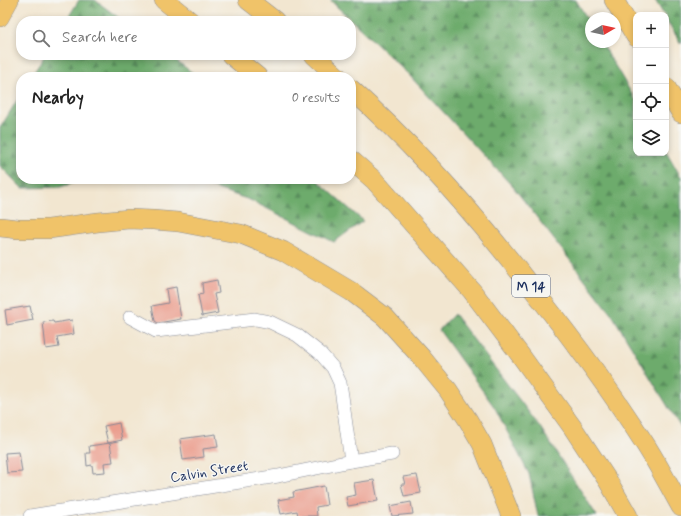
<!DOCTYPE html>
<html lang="en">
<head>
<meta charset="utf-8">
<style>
	body { margin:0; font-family:Mynerve,sans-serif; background:#f6f6f6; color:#222 }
	.controls { position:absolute; right:12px; top:12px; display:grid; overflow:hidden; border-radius:8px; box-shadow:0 2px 6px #0003 }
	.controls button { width:36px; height:36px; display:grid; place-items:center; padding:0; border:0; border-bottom:1px solid #e0e0e0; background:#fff; color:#222; font:20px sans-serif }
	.compass { position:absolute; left:585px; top:12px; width:36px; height:36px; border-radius:50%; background:#fff; box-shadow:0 2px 6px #0003; rotate:81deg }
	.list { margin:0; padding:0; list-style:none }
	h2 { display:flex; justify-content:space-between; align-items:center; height:52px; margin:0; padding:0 16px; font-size:17px }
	h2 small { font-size:13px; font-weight:400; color:#767676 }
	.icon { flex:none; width:22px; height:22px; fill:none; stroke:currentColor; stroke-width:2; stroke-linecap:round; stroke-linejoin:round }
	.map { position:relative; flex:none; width:681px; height:516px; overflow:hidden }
	.search { position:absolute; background:#fff; box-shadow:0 2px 6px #0003; left:16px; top:16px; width:340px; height:44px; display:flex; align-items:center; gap:10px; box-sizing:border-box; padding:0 14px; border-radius:16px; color:#767676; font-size:15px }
	.panel { position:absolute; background:#fff; box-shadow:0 2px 6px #0003; left:16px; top:72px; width:340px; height:112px; border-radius:16px }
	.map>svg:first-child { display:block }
</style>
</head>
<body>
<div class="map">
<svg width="681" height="516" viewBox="0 0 681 516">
	<defs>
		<pattern id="forest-firs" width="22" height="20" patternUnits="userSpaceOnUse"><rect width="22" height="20" fill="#6dab6c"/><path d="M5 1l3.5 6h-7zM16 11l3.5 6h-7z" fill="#598c5c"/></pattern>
	</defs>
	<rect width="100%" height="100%" fill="#f6f6f2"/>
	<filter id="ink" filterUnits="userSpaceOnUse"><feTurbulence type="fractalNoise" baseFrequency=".025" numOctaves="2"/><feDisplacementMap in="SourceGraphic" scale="8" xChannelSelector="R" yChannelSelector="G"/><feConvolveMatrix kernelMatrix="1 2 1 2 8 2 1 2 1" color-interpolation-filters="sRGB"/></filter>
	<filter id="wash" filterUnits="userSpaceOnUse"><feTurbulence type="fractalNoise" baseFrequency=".012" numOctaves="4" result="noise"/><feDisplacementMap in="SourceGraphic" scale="16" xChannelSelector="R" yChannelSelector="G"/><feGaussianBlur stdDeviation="0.9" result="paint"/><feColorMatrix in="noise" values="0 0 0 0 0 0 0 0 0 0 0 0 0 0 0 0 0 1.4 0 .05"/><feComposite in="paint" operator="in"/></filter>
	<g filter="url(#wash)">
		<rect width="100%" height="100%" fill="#f2e6d0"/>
		<g fill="url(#forest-firs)" stroke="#446d65">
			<polygon points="79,0 95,0 123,21 66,21"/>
			<polygon points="330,0 576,0 591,25 591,42 601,42 636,101 636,153 666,153 666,151 681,177 681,428 611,313 514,188 409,75"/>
			<polygon points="655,0 681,0 681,44 666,19 666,15 664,15"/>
			<polygon points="45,55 169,55 198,77 31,77"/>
			<polygon points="21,94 21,179 87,179 60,187 22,188 0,166 0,128"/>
			<polygon points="187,179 316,179 363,221 334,242 250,200"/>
			<polygon points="454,314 540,427 597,516 538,516 529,474 495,408 439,330"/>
		</g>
		<g id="blocks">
			<g fill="#eb9f8f">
				<polygon points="217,280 219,293 214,294 218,313 202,316 198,295 203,294 202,283"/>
				<polygon points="176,287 181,319 158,323 155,321 152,306 168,303 166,289"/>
				<polygon points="30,306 33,320 7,325 5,310"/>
				<polygon points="72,320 74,334 57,337 59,347 46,349 43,322 53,321 54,323"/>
				<polygon points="119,423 122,440 108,443 104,426"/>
				<polygon points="216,434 218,447 203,449 204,457 183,460 180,439"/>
				<polygon points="110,443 113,462 104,463 105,472 93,473 92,465 87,466 86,453 90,453 89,446"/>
				<polygon points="19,452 22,472 7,473 5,453"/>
				<polygon points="417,475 421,493 404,496 401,484 405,484 403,477"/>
				<polygon points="374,480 378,501 348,506 346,497 356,495 354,483"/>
				<polygon points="324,486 327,505 316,507 317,516 298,516 297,511 281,514 278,500 294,497 293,492"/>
				<polygon points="411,502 413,514 392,516 390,506"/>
			</g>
		</g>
	</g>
	<g filter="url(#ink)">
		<use href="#blocks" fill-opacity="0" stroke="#868a97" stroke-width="1"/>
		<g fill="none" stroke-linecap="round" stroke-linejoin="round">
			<g stroke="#868a97" stroke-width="14">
				<g id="minor">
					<polyline points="130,317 156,331 255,319 270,322 297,335 320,353 333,368 340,383 342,396 351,461"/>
					<polyline points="30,516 278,476 351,461 392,454"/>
				</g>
			</g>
			<g stroke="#868a97" stroke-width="18">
				<polyline id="major" points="0,18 10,0"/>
			</g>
			<g stroke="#868a97" stroke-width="20">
				<g id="highway">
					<polyline points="164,0 190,21"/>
					<polyline points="248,0 275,21"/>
					<polyline points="614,0 636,37"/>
					<polyline points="231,55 258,77"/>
					<polyline points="314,55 338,77"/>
					<polyline points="666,87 681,113"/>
					<path d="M351,89c68,61 129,131 184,203 39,49 76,99 110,152 13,20 24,42 36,63"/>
					<polyline points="351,160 374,180 472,291 521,356 573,428 608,481 628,516"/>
					<polyline points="0,227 18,229 49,229 98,222 129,219 153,220 178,222 241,234 283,251 352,292 385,317 422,358 448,390 468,420 482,444 511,516"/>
				</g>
			</g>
			<use href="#minor" stroke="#fff" stroke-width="13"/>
			<use href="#major" stroke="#f0c369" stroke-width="17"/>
			<use href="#highway" stroke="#f0c369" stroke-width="19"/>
		</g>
	</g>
	<g text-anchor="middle" stroke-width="3" stroke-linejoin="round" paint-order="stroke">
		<rect fill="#f6f6f2" stroke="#5d6b8a" stroke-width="1" x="512" y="275" width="38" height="22" rx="3"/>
		<g font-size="13" font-weight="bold" fill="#1b2f5e">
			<text x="531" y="291">M 14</text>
		</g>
		<g font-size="14" fill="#1b2f5e" stroke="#f6f6f2">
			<text transform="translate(209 471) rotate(-9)" y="5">Calvin Street</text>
		</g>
	</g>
</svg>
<div class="controls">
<button>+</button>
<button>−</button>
<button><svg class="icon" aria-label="locate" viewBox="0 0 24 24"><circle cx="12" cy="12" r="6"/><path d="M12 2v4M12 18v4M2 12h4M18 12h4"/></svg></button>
<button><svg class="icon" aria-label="layers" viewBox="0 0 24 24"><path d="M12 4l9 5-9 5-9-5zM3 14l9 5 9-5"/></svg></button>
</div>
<svg class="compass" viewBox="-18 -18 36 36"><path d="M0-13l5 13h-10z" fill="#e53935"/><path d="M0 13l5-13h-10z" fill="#767676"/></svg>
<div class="search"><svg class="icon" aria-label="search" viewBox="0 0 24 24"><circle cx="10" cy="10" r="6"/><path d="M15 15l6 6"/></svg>Search here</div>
<section class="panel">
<h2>Nearby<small>0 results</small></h2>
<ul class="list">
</ul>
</section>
</div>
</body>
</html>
